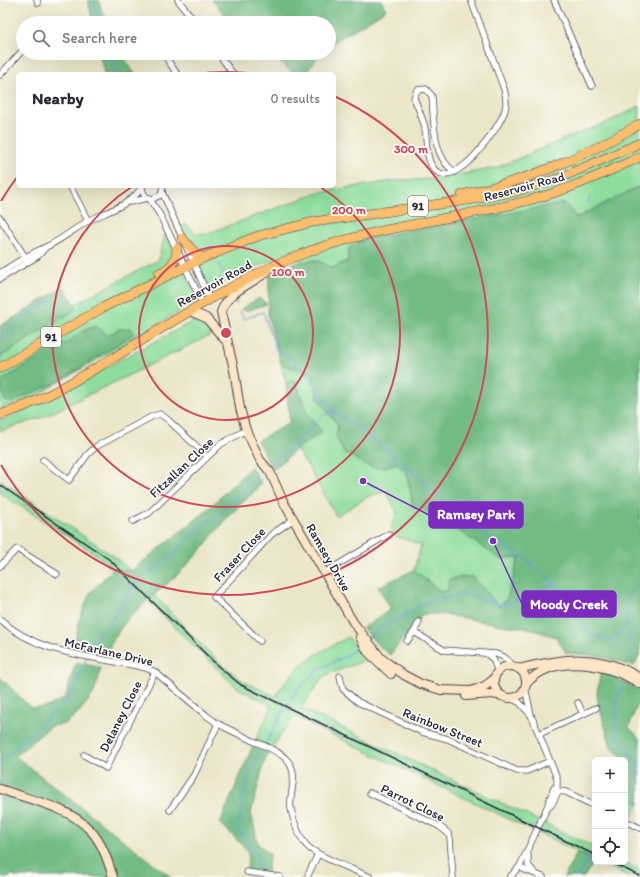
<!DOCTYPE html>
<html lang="en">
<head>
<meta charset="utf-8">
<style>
	body { margin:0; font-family:Itim,sans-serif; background:#f2f2f3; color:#2b2b33 }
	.controls { position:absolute; right:12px; bottom:12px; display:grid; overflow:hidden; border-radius:6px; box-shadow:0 4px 16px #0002 }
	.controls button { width:36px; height:36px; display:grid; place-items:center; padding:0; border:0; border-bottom:1px solid #e1e1e2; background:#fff; color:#2b2b33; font:20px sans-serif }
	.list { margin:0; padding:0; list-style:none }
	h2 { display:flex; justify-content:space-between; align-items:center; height:52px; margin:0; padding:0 16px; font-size:17px }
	h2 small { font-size:13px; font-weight:400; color:#7c7c81 }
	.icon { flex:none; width:22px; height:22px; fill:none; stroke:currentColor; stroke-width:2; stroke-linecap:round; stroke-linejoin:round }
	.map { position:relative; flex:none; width:640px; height:877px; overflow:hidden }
	.search { position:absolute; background:#fff; box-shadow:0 4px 16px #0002; left:16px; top:16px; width:320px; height:44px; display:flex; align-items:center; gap:10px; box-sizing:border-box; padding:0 14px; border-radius:22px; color:#7c7c81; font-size:15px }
	.panel { position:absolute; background:#fff; box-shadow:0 4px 16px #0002; left:16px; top:72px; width:320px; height:116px; border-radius:6px }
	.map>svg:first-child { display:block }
</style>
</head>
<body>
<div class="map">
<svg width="640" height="877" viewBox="0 0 640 877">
	<rect width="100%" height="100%" fill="#fdfcf7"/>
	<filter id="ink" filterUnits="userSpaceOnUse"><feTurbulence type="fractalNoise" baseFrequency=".025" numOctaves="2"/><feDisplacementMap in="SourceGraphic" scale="8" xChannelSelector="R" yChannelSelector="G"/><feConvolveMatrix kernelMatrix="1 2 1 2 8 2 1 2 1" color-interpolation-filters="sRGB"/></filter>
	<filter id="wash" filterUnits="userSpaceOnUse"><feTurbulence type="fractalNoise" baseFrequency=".012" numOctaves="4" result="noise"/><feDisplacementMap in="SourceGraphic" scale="16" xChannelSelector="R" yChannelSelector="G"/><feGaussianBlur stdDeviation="0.9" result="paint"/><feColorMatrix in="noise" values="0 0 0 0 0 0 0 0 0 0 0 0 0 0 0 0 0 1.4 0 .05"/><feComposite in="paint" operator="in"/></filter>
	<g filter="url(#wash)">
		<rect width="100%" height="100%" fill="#ebe6c8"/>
		<g fill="#8edd9c" stroke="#58806c">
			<polygon points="640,106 640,186 576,218 565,203 410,232 332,268 317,260 301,263 298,250 247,270 209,290 179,228 186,224 197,234 211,232 321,192 399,180 434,179 496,168 554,143 608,122"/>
			<polygon points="165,234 199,300 32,398 0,409 0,357 77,308 75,304 158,260"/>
			<polygon points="194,321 204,324 211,335 41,418 0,431 0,420 11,417"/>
			<path d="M281,364l31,9 6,25 20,27 6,28c24,10 25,21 52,10l11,10 6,33 23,9 83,42 -12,42 -8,7 -52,-15 -6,1 -27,-22 7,-25 -26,-9 -4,-8 6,-16 -11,-20 -17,4 -33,20 -27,-48 -13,-19 -23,21 -16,-29 33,-18 -4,-40z"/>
			<path d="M0,480l115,77c44,37 79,88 125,122 11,7 25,12 36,17 20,-33 39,-41 72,-59l18,23 -42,16 -23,32 291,138 3,-3v17l-301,-143 -23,32 -16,-8 17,-35 -36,-19 -89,-87 -52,-46 -95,-61z"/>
			<polygon points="625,797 639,803 625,831"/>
			<polygon points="598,862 624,862 640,870 640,877 630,877"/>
		</g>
		<g fill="#72bc84" stroke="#4a6f60">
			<polygon points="88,0 99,0 102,12 111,23 93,23"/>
			<polygon points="212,0 381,0 386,10 329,45 329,23 232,23"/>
			<polygon points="99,53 121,53 135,74 104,74"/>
			<polygon points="272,53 321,53 305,74 295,74 276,59"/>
			<path d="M640,186v468l-6,12 -36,-10 -32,-3 -10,-16 -29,-9 -27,-3 -51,-10 -26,-1 -33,41 -13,-11 -14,-16 28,-19 -13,-22 36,-17 27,22 6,-1 3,-12 22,-3 27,30 8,-7 12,-42 -19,2 -64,-44 -23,-9 -6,-33 -11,-10c-27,11 -28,0 -52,-10l-8,-17 2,-11 -20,-27 -6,-25 -31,-9 -13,-49 1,-38 24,-14 24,-3 15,8 16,-7 1,-13 16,-9 200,-36 11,15z"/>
			<polygon points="64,287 77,308 0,357 0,326"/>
			<polygon points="259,298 267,304 246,311 241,309"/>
			<polygon points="96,326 108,335 119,329 131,328 134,334 59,381 12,402 5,401 0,382 40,357 51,346 67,343 84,330"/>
			<polygon points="295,379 306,411 322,432 296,449 273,470 257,441 290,423 286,383"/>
			<path d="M251,467l11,17c-15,14 -30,28 -43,44 -11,12 -20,26 -32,37 -27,29 -68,50 -80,90l-33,-8 6,-29 10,-25 23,-24 18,2 73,-58z"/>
			<polygon points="76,662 101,668 94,693 79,712 65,724 51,726 15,756 171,877 15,877 13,873 10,877 0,877 0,677 31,708 47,707 65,698"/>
			<polygon points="601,671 640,690 640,697 629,727 640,739 639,803 625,797 625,760 622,760 622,757 611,747 598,702 597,693"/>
			<polygon points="255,741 271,749 264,763 251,813 258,844 270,854 266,876 247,872 248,851 220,823"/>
			<polygon points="577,852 595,861 584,877 564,877"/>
		</g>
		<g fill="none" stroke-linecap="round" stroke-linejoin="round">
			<g stroke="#679dd4" stroke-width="1.5">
				<polyline points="93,0 101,23"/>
				<polyline points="109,53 109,57 118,74"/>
				<polyline points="588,202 590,197"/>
				<polyline points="219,264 223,274"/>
				<polyline points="233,298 237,304"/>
				<polyline points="240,311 244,319 263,312 277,351 293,360 311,379 324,400 334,411"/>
				<polyline points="0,337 30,313 52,300"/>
				<path d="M272,462l16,-12 35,-35 11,-3 32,21 30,25 39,34 15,17 43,32 33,18 36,31 -2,10 34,35 19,6c27,-21 -1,-35 27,-58"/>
				<polyline points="630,631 633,647 632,658"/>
				<polyline points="369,637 376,631 431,600 466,594 505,606 553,584"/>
				<polyline points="622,685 616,702 616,736 640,765"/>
				<path d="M266,742c15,-25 28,-55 52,-72 12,-8 27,-11 38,-21"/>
				<polyline points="0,762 71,697 81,670 95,640 110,622 136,582 169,558 204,523 215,518 257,477"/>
				<polyline points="633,785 640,767"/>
				<polyline points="258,870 257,855 238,830 243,793 258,756"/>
				<polyline points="576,877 595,851"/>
			</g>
		</g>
	</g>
	<g filter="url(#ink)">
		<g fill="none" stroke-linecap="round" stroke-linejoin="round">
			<g stroke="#403f50" stroke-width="7">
				<g id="street">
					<polyline points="37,0 38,3"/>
					<polyline points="178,0 196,23"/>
					<polyline points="554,0 592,86"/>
					<polyline points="163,53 177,74"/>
					<polyline points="218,53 233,74"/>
					<polyline points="0,75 23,50"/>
					<path d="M455,172c-23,-14 -21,-52 -23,-76l-6,-7 -9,1 -3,8c4,9 7,17 10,26 4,14 0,37 12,47 21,18 64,-44 69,-61 2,-7 1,-14 -1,-21l-33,-89"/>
					<polyline points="70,186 88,221"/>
					<path d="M142,186c0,7 3,12 10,13l9,-4 2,-9"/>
					<polyline points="162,192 210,300"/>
					<polyline points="149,198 160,215 203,304"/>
					<polyline points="130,202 148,198"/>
					<polyline points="0,218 27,260"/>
					<path d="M0,273c15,-10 30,-19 46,-26 15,-7 28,-18 42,-26 17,-9 45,-16 54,-35"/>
					<polyline points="0,279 38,256 46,247"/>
					<polyline points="43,460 69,480 88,454 97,446 153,416 160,414 167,419 207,456"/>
					<polyline points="133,521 149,513 221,444 246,430"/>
					<polyline points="0,566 17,549 57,574"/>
					<polyline points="324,573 389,534"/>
					<path d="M0,619c39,37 96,37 146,49l9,4 52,44 11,8 31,15"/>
					<polyline points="414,632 419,622"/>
					<polyline points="260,641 214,597 272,534 294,519"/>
					<polyline points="407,641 414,632 444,650 496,654 504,657 515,667"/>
					<polyline points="487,654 493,659 498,672"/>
					<polyline points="340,676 343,689 358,702 422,732 448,739 517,771 527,771 550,761"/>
					<polyline points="525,687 531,715 557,778 557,794 552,804 546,810"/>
					<polyline points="509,698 519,702 529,713"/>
					<polyline points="578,703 583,714"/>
					<polyline points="539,734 596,708"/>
					<path d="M251,740c11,5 27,10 35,19 15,15 2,33 5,50 2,11 8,28 16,37 11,11 48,24 63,31"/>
					<polyline points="84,755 106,768 155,672"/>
					<polyline points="554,791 566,792 595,806"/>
					<polyline points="370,793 439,826 448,833 450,838 453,877"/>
					<polyline points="170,810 194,775 218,724"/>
					<polyline points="625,821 640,828"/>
					<polyline points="528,855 528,865 534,872"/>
					<polyline points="520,866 523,869 543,877"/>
					<polyline points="247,872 280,877"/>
					<polyline points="307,877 318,854"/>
					<polyline points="510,877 520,866 546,810 554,788"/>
				</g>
			</g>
			<g stroke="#403f50" stroke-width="10">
				<g id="secondary">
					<polyline points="190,311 206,318 225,340"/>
					<polyline points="246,430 260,460 270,472 284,503 353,622 381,658 404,675 421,684 441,690 471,691 485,686 494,679"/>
					<path d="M247,434l-7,-26 -6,-38 -13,-58c6,-21 32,-28 48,-42"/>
					<polyline points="360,637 368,652 391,674"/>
					<circle cx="510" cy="682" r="16"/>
					<path d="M519,669c44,-11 80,-17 121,9"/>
					<path d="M526,684c27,-31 83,-21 114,0"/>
					<polyline points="466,696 492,694 503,696"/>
					<path d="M0,789c29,11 68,17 90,41 12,12 18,31 23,47"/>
				</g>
			</g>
			<g stroke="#403f50" stroke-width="10">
				<g id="primary">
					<path d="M462,195c67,-15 118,-36 178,-71"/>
					<polyline points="182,238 195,253 203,258"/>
					<path d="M159,273c12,-5 17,-11 18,-25"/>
					<polyline points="0,368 102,308 203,258 258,236 313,222 475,199 517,191 560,178 640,143"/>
					<path d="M0,415c42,-13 77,-36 115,-58 57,-35 115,-73 177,-99 75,-31 156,-37 234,-57 40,-10 77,-27 114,-44"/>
				</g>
			</g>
			<use href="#street" stroke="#fff" stroke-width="5.5"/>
			<use href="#secondary" stroke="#fde5c5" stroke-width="8"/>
			<use href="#primary" stroke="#fbbd6e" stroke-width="9"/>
			<g stroke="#22223b" stroke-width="1.5">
				<polyline points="0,485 110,560 219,667 241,685 595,855"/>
				<polyline points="610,862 640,876"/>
			</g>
		</g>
	</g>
	<g fill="none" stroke="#d1495b" stroke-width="2">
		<circle cx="226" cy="333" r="87"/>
		<path d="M319 186A174 174 0 1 1 133 186"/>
		<path d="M1 201A261 261 0 0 1 18 176M194 74A261 261 0 0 1 258 74M334 96A261 261 0 1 1 1 465"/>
	</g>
	<g text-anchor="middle" stroke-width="3.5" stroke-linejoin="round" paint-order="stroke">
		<g fill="#fdfcf7" stroke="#646373" stroke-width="1">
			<rect x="408" y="196" width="20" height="20" rx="3"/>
			<rect x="41" y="327" width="20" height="20" rx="3"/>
		</g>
		<g font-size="12" font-weight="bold" fill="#22223b">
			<text x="418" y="210">91</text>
			<text x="51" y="341">91</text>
		</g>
		<g font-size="13" fill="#22223b" stroke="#fdfcf7">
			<text transform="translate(524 186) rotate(-15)" y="5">Reservoir Road</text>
			<text transform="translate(214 283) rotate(-29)" y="5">Reservoir Road</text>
			<text transform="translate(181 467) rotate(-43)" y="5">Fitzallan Close</text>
			<text transform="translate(239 554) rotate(-47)" y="5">Fraser Close</text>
			<text transform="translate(329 557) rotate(60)" y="5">Ramsey Drive</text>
			<text transform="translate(109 651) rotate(13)" y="5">McFarlane Drive</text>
			<text transform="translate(120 716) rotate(-63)" y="5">Delaney Close</text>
			<text transform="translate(443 727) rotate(22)" y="5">Rainbow Street</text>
			<text transform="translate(413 802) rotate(26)" y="5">Parrot Close</text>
		</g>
	</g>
	<circle cx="226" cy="333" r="6" fill="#d1495b" stroke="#fdfcf7" stroke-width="2"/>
	<g font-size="12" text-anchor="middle" font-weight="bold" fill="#d1495b" stroke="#fdfcf7" stroke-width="3.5" stroke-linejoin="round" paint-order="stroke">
		<text x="411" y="153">300 m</text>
		<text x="349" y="214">200 m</text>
		<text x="288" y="276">100 m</text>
	</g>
	<path fill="none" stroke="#7b2cbf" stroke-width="1.5" d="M363 481L429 515M493 541L522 604"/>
	<g fill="#7b2cbf" stroke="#fdfcf7" stroke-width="1.5">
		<circle cx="363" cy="481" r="4"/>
		<circle cx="493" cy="541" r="4"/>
	</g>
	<g fill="#7b2cbf" stroke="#7b2cbf" stroke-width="1.5">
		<rect x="429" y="502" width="94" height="26" rx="4"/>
		<rect x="522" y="591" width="94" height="26" rx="4"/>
	</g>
	<g font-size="14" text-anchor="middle" font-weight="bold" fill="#fff">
		<text x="476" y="519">Ramsey Park</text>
		<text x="569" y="609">Moody Creek</text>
	</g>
</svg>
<div class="controls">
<button>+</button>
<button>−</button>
<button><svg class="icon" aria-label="locate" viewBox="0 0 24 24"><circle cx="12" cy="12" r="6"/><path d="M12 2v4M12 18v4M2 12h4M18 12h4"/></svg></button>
</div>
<div class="search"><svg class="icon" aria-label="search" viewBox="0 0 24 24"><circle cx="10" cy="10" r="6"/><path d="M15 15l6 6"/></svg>Search here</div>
<section class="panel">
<h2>Nearby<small>0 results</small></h2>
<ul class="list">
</ul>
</section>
</div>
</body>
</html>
